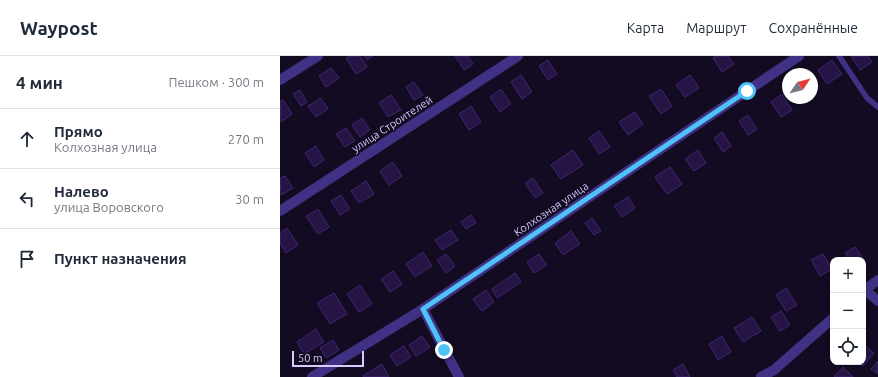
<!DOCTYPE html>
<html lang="ru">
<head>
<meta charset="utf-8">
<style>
	body { margin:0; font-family:Ubuntu,sans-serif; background:#f6f6f7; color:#1f2937 }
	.controls { position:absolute; right:12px; bottom:12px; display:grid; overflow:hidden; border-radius:8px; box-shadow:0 1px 3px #0004 }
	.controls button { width:36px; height:36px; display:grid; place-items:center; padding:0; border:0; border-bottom:1px solid #e0e1e3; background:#fff; color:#1f2937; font:20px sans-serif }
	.compass { position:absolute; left:502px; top:12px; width:36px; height:36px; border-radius:50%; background:#fff; box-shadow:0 1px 3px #0004; rotate:55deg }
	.scale { position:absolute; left:12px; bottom:10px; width:72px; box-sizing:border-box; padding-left:4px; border:2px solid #d9cbff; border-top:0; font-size:11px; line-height:14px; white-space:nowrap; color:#d9cbff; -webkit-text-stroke:3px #120b21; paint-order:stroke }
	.stop { position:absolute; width:12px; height:12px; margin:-9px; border:3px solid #4fc3f7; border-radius:50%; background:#fff }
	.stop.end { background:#4fc3f7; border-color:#fff; box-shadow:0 1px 4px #0008 }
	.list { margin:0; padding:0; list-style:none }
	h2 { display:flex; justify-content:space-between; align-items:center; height:52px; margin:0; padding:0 16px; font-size:17px }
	h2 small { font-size:13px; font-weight:400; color:#747a83 }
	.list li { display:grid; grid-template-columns:26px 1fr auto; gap:12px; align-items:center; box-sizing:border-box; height:60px; padding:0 16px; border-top:1px solid #e0e1e3 }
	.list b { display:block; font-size:15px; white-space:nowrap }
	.list p { margin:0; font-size:13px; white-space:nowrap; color:#747a83 }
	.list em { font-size:13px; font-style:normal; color:#747a83 }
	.icon { flex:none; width:22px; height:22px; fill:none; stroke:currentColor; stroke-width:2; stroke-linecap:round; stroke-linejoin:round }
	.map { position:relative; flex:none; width:598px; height:321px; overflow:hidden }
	header { display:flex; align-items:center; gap:24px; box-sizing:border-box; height:56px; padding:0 20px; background:#fff; border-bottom:1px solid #e0e1e3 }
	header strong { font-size:19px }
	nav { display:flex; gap:22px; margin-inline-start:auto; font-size:14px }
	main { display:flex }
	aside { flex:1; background:#fff }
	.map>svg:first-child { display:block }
</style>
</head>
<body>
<header>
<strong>Waypost</strong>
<nav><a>Карта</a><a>Маршрут</a><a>Сохранённые</a></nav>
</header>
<main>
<aside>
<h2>4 мин<small>Пешком · 300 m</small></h2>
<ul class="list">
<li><svg class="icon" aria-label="ahead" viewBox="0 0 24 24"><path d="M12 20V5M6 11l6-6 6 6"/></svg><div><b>Прямо</b><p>Колхозная улица</p></div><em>270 m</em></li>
<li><svg class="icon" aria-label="left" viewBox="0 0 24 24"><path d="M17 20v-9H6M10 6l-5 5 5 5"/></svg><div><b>Налево</b><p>улица Воровского</p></div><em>30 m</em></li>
<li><svg class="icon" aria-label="arrive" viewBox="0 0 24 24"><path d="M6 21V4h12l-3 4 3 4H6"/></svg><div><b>Пункт назначения</b></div></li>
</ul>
</aside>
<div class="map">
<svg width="598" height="321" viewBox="0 0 598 321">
	<rect width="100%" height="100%" fill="#120b21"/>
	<g fill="#261544" stroke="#402572">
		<polygon points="69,0 80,0 87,11 76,18 66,2"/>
		<polygon points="84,0 93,0 87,4"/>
		<polygon points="175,0 188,0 193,8 184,14"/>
		<polygon points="436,0 448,0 454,8 442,16 433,2"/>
		<polygon points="571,0 588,0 592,6 580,14"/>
		<polygon points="268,4 277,18 268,24 259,10"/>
		<polygon points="552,4 562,18 547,28 538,14"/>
		<polygon points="51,12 59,22 46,31 39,20"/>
		<polygon points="241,19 252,36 242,43 231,26"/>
		<polygon points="410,19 419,32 405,41 396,29"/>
		<polygon points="134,26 143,39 134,44 126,31"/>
		<polygon points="221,33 231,48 220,56 210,41"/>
		<polygon points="381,33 392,50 381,58 369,40"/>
		<polygon points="20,34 27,46 21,50 13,38"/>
		<polygon points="502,38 512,54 501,61 491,46"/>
		<polygon points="111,39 121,54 108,61 99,47"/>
		<polygon points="41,42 48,53 36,61 28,50"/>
		<polygon points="517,42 527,42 520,47"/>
		<polygon points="3,44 12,58 1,66 0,45"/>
		<polygon points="191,50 201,66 189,74 179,58"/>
		<polygon points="355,56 363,68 348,79 339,66"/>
		<polygon points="468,59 477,73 468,79 459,65"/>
		<polygon points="82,62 90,74 80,81 72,69"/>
		<polygon points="66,72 75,85 65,91 56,78"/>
		<polygon points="319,75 330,91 319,98 309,82"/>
		<polygon points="442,76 451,90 443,96 434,82"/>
		<polygon points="36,90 44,104 34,111 25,97"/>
		<polygon points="293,94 303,109 281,123 271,109"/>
		<polygon points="418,94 426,107 414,115 405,103"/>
		<polygon points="113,106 122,120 109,129 100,115"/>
		<polygon points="390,111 402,128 387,138 375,121"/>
		<polygon points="5,120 13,132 1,139 0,122"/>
		<polygon points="253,122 263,137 255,142 245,127"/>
		<polygon points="86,125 94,138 79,147 71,135"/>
		<polygon points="61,139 70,153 60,159 51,145"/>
		<polygon points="348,141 355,152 342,161 334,150"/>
		<polygon points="38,153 49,171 38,178 26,160"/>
		<polygon points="191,159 196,167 186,173 181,166"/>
		<polygon points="312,162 321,175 314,179 305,167"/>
		<polygon points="7,172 18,189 6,197 0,187 0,177"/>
		<polygon points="171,174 178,184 162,194 155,184"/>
		<polygon points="291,175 300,188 283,199 275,187"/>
		<polygon points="575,191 584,204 583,205 583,204 569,204 565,197"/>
		<polygon points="143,196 152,210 135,221 126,208"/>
		<polygon points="166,198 175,210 166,217 157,204"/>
		<polygon points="259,198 267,209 254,217 247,206"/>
		<polygon points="543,198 552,213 540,220 531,204"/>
		<polygon points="113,215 122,228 110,236 101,223"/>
		<polygon points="235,217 241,226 217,242 212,233"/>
		<polygon points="80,229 92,248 79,256 67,238"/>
		<polygon points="506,232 517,249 506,255 496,239"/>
		<polygon points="206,234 214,246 202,255 193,243"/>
		<polygon points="54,237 67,258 50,268 37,247"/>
		<polygon points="501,255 510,269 500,275 491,261"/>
		<polygon points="472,261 481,275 463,286 454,272"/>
		<polygon points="36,273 44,286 24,298 17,286"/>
		<polygon points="142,280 150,291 136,300 129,289"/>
		<polygon points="442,280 451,296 438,304 429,288"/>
		<polygon points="53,284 59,294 46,302 40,292"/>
		<polygon points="584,289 594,297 583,310 578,306 583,306"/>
		<polygon points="124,290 131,301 117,310 110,299"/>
		<polygon points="598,305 598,318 591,313"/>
		<polygon points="102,308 109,321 84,321 83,320"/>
		<polygon points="403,308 410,321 397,321 393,314"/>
		<polygon points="563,311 573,321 554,321"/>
	</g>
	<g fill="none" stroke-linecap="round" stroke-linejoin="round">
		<polyline stroke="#413185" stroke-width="5.5" points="559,0 587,42 598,51"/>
		<g stroke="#413185" stroke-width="10">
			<polyline points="0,24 38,0"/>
			<polyline points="0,155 238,0"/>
			<polyline points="585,234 598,245"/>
			<polyline points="583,235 598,224"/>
			<polyline points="143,253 179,321"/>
			<polyline points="32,321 143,253 519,0"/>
			<polyline points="481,321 494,314 553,262"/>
		</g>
	</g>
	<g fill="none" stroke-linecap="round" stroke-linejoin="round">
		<polyline stroke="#4fc3f7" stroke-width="5" points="164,294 143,253 467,35"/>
	</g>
	<g text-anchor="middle" stroke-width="3.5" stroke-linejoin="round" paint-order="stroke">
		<g font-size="11" fill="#d9cbff" stroke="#120b21">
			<text transform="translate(112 68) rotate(-33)" y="4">улица Строителей</text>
			<text transform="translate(271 153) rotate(-34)" y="4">Колхозная улица</text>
		</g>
	</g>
</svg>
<div class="controls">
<button>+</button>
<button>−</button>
<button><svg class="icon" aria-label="locate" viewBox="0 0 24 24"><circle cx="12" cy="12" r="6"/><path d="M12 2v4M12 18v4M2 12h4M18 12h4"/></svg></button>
</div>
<svg class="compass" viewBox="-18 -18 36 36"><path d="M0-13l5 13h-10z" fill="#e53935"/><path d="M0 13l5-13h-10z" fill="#747a83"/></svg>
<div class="scale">50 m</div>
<div class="stop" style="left:467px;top:35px"></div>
<div class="stop end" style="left:164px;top:294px"></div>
</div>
</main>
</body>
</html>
